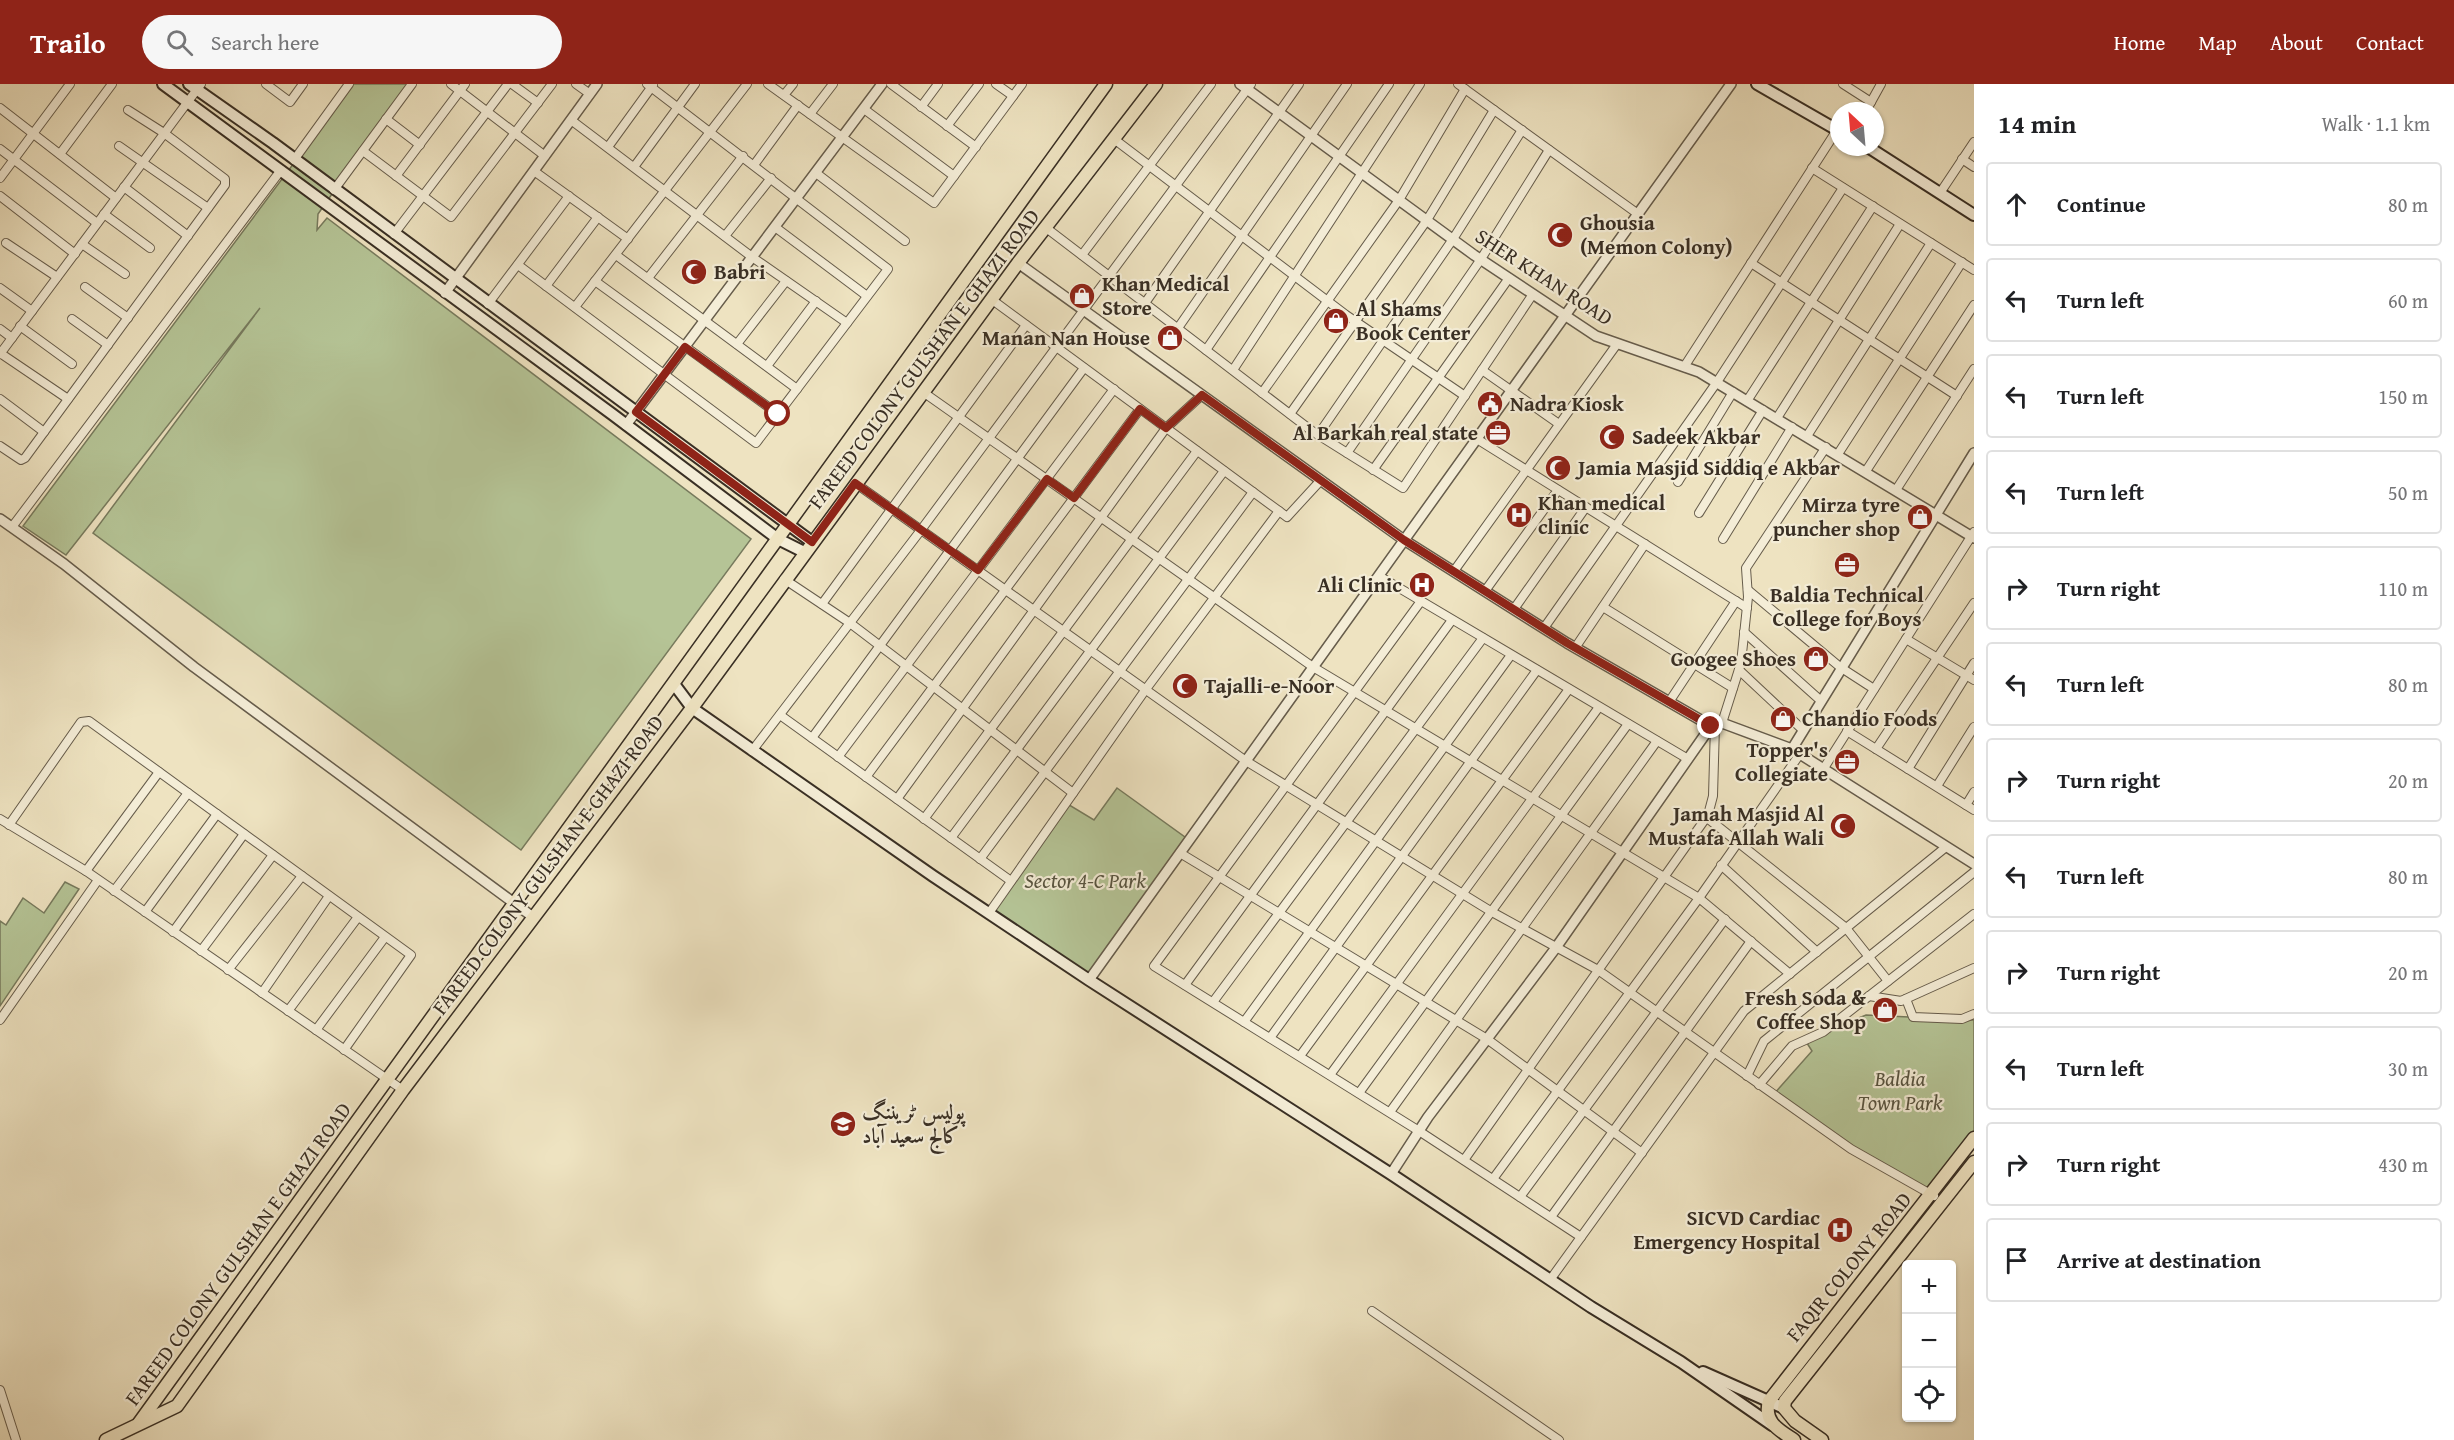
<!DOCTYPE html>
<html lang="en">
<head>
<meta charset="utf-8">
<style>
	body { margin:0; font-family:"Gentium Book Plus",Amiri,serif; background:#f6f6f6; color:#202124 }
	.controls { position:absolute; right:18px; bottom:18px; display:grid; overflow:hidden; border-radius:6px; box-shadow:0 2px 4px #0004 }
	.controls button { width:54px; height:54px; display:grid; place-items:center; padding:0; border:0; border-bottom:2px solid #e0e0e0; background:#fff; color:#202124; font:30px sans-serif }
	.compass { position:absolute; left:1830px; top:18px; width:54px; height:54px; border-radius:50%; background:#fff; box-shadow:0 2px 4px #0004; rotate:334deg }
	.stop { position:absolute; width:18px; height:18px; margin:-14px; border:4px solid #8f2418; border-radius:50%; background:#fff }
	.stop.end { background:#8f2418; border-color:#fff; box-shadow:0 2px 6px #0008 }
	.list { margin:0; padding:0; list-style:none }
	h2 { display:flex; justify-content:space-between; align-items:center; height:78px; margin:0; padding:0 24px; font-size:26px }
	h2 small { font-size:20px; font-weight:400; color:#757577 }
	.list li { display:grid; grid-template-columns:39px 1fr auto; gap:18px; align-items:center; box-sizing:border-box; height:84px; margin:0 12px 12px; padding:0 12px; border:2px solid #e0e0e0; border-radius:6px }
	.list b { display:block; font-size:22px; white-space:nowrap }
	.list em { font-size:20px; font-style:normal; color:#757577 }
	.icon { flex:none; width:33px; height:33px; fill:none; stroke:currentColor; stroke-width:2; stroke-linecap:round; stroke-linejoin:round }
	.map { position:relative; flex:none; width:1974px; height:1356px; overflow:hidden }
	header { display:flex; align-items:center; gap:36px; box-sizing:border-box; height:84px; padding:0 30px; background:#8f2418; color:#fff }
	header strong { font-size:28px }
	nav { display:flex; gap:33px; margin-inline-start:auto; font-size:21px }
	.search { width:420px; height:54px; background:#f6f6f6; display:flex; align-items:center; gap:15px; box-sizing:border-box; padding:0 21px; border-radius:33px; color:#757577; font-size:22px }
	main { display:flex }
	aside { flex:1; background:#fff }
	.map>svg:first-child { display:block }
</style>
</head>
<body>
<header>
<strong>Trailo</strong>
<div class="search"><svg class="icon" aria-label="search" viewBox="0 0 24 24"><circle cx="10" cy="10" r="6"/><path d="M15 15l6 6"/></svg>Search here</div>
<nav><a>Home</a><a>Map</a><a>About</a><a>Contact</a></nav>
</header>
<main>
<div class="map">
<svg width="1974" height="1356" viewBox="0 0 1974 1356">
	<rect width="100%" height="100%" fill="#eee3c1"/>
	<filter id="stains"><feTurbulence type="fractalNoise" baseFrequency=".00333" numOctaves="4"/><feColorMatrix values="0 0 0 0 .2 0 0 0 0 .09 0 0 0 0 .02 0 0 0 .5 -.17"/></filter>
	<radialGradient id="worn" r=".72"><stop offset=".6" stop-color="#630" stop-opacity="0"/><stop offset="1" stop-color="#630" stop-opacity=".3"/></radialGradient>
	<g fill="#b5c496" stroke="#777a5d" stroke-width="1.5">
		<polygon points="353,0 409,0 318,130 317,146 327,134 751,455 521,766 93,449 260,224 66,471 23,442"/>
		<polygon points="1117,704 1189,756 1089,896 989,829 1066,719 1094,736"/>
		<polygon points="65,798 79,805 0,922 0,837 6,841 23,814 44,829"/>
		<polygon points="1866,931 1974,936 1974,1054 1932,1111 1851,1065 1773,1011 1812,967 1805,956"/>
	</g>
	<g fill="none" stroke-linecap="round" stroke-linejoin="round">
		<g stroke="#665c4b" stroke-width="10">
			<g id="minor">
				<polyline points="266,0 290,18 303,0"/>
				<polyline points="451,0 545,72"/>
				<polyline points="512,0 538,19"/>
				<polyline points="576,0 590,10"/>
				<polyline points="768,0 934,119 1022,0"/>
				<polyline points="891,0 976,63"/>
				<polyline points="996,0 1013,12"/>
				<polyline points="1458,0 1638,130"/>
				<polyline points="1843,0 1871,18"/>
				<polyline points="784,11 793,0"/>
				<polyline points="921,23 938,0"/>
				<polyline points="0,24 116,114"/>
				<polyline points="864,25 954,92"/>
				<polyline points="1866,27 1881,0"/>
				<polyline points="810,30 833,0"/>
				<polyline points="386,35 420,61"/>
				<polyline points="571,36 752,173 847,239"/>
				<polyline points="947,42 979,0"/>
				<polyline points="1114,55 1346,231 1465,312"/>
				<polyline points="119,62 208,124"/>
				<polyline points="608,63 653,1"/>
				<polyline points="0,65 97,139"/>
				<polyline points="363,67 451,133 552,0"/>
				<polyline points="60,70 112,0"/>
				<polyline points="1962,75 1974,83"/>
				<polyline points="294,76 349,0"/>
				<polyline points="754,81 798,21"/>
				<polyline points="634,83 695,0"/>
				<polyline points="1812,84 1974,186"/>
				<polyline points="534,87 628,155"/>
				<polyline points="816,89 905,157"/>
				<polyline points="396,92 465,0"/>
				<polyline points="0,94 70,0"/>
				<polyline points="124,103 188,152"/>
				<polyline points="334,106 412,0"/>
				<polyline points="1940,109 1974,58"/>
				<polyline points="0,112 75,170"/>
				<polyline points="104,130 150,164"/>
				<polyline points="775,143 867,212"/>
				<polyline points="1045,143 1312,347 1403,404 1533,210"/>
				<polyline points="394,150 508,0"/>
				<polyline points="725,152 771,94"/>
				<polyline points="6,159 57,193"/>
				<polyline points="82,160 125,190"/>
				<polyline points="616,171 797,305"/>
				<polyline points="1082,171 1211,0"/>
				<polyline points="1751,179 1957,312"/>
				<polyline points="518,181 756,359 888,185 647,0"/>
				<polyline points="648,194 743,72"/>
				<polyline points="595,197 778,330"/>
				<polyline points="546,202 598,133"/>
				<polyline points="85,203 128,234"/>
				<polyline points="0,204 32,227"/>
				<polyline points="991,215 1279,427"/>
				<polyline points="1145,219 1299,0"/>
				<polyline points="488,220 569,112"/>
				<polyline points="575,223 747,0"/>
				<polyline points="72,235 108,261"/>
				<polyline points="20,242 72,280"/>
				<polyline points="1178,244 1347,0"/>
				<polyline points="0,245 12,254"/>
				<polyline points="737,260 786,197"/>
				<polyline points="1206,266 1389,0"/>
				<polyline points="0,269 68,315"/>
				<polyline points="0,270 201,0"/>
				<polyline points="767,282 816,217"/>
				<polyline points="1684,283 1837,46"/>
				<polyline points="1233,286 1420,0"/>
				<polyline points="1482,286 1559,340"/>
				<polyline points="923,308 1313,583 1699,814 1790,890"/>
				<polyline points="1262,309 1399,116 1465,5"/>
				<polyline points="0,315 44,348"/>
				<polyline points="1747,317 1873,122"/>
				<polyline points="1290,330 1427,136 1494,26"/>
				<polyline points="1777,334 1900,140"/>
				<polyline points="1318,351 1453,155 1522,46"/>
				<polyline points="1807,352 1931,159"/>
				<polyline points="1477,355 1747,524"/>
				<polyline points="0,362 21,376 25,374 225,101 225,95 164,49 128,26"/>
				<polyline points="1347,369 1481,175 1549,66"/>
				<polyline points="1838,370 1962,178"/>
				<polyline points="1373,386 1509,194"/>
				<polyline points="1866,387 1974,221"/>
				<polyline points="1678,398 1733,308"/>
				<polyline points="855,399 1246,677 1492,828 1598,886 1851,1065 1934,1112"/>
				<polyline points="1896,406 1974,285"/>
				<polyline points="1699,429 1763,326"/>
				<polyline points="12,443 281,86"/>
				<polyline points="1723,455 1792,343"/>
				<polyline points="1454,487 1617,260"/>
				<polyline points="1379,492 1688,675"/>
				<polyline points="784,495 850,539 1073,709"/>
				<polyline points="1748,506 1840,583 1874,605"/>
				<polyline points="1485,507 1558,406"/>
				<polyline points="1421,517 1154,882 1419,1047 1581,1153"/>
				<polyline points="822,520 1026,241"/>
				<polyline points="1603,523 1733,604"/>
				<polyline points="1514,525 1586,423"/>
				<polyline points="1544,544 1717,298 1843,104"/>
				<polyline points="1744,548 1820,616"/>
				<polyline points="1906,555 1974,596"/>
				<polyline points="1575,564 1645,460"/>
				<polyline points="1739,586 1803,646"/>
				<polyline points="1669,618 1736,517"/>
				<polyline points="780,631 1011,797"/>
				<polyline points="1722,639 1741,579 1748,513 1746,484 1826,363"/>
				<polyline points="1847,647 1974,726"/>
				<polyline points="812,654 1084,284"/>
				<polyline points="1876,665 1974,519"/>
				<polyline points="752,667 921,446 1251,0"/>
				<polyline points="838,673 1114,305"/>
				<polyline points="1824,684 1974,448"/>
				<polyline points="1908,685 1974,579"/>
				<polyline points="866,693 1140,325"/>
				<polyline points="1937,702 1974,643"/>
				<polyline points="897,715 1166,344 1202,311"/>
				<polyline points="1966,721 1974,708"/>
				<polyline points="1706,733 1846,844 1888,897"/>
				<polyline points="0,735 86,787 403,1006"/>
				<polyline points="924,735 1197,367"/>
				<polyline points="9,741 81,638 89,637 411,871 344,966"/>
				<polyline points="951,754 1224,387"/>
				<polyline points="1180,769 1487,955 1642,1069"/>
				<polyline points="980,775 1253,408"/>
				<polyline points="1721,781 1817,868"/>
				<polyline points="86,787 159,688"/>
				<polyline points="114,807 188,709"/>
				<polyline points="145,828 217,730"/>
				<polyline points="989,829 1146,605 1279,427 1287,433 1321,396"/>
				<polyline points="173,848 244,750"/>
				<polyline points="201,867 273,771"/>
				<polyline points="228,886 302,792"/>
				<polyline points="1185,901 1452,536"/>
				<polyline points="262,909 329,812"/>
				<polyline points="1869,912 1901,917 1974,884"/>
				<polyline points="1906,915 1913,933 1962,935 1974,930"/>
				<polyline points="1213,918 1483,554"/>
				<polyline points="288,927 358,833"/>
				<polyline points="0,936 98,796"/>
				<polyline points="1244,938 1511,571"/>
				<polyline points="316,946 385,853"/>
				<polyline points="1270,954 1537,586"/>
				<polyline points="1300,972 1569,605"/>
				<polyline points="1330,991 1599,623"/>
				<polyline points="1747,992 1764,957 1974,788"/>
				<polyline points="1759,1001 1792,962 1823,948 1974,830"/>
				<polyline points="1359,1009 1628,640"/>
				<polyline points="1390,1028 1657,657"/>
				<polyline points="1464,1076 1708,731 1713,712 1715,641"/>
				<polyline points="1493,1095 1699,814 1800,670"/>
				<polyline points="1520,1113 1725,835"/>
				<polyline points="1551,1133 1751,857"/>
				<polyline points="1550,1196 1744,927 1946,763"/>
				<polyline points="1372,1227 1559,1356"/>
				<polyline points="0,1306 16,1356"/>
			</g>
		</g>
		<g stroke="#665c4b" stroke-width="12">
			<g id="tertiary">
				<polyline points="1240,0 1474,171 1596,252 1699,288 1974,454"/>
				<polyline points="1018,179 1404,456 1567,559 1711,642 1722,639 1792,665 1974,780"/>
				<polyline points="445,209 597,0"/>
				<polyline points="626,341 882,0"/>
				<polyline points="0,435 64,480 194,583 533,833"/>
				<polyline points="1792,665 1974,369"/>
				<polyline points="1089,896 1731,0"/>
				<polyline points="1391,1090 1428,1033 1555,865 1711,642"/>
			</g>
		</g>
		<g stroke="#392f24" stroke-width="14">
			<g id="secondary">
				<polyline points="163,0 612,330 778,455 804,468"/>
				<polyline points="189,0 273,59 812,458"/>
				<polyline points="1757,0 1839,47"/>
				<polyline points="1868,63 1974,131"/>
				<polyline points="674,600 692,624 933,792 1089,896 1391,1090 1591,1223 1681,1278 1772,1341"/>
				<polyline points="1703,1288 1784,1324"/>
			</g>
		</g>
		<g stroke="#392f24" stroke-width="15">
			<g id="primary">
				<polyline points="139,1339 1106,0"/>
				<polyline points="106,1356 177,1322 403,1006 692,624 1018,179 1156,0"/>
				<path d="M1794,1356c-15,-10 -31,-18 -25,-39l205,-263"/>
				<polyline points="1822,1356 1795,1337 1784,1324 1785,1317 1974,1078"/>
			</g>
		</g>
		<use href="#minor" stroke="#f4edd7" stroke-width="8"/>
		<use href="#tertiary" stroke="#f4edd7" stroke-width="9"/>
		<use href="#secondary" stroke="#f4edd7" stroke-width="10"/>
		<use href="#primary" stroke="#eee3c1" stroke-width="12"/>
	</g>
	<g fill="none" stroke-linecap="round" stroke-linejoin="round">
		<polyline stroke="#8f2418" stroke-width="8" points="778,330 685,263 636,328 812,458 855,399 978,486 1047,395 1074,414 1140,325 1166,344 1202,311 1404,456 1567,559 1711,642"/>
	</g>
	<defs>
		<g id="mosque-disc" transform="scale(1.35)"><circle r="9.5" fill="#8f2418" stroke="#f4edd7"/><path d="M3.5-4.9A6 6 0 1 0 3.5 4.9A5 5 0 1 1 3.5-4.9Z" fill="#fff"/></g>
		<g id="shop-disc" transform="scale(1.35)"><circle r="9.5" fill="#8f2418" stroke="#f4edd7"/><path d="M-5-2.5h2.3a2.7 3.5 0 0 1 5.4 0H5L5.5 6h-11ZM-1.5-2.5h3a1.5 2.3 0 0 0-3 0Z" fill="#fff"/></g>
		<g id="civic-disc" transform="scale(1.35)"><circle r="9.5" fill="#8f2418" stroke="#f4edd7"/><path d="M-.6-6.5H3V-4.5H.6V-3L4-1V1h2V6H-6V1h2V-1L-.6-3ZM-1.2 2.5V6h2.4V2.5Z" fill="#fff"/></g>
		<g id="office-disc" transform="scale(1.35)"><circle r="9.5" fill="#8f2418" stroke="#f4edd7"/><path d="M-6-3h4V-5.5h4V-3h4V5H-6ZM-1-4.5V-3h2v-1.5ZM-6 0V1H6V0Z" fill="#fff"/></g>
		<g id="hospital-disc" transform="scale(1.35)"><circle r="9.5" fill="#8f2418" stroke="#f4edd7"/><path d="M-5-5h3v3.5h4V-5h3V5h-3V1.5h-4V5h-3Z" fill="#fff"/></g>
		<g id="university-disc" transform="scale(1.35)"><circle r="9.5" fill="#8f2418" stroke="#f4edd7"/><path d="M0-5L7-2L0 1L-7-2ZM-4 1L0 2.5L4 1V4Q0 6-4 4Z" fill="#fff"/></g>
	</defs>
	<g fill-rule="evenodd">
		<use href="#mosque-disc" x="1560" y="151"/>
		<use href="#mosque-disc" x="694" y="188"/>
		<use href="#shop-disc" x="1082" y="212"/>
		<use href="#shop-disc" x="1336" y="237"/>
		<use href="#shop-disc" x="1170" y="254"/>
		<use href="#civic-disc" x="1490" y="320"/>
		<use href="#office-disc" x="1498" y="349"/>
		<use href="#mosque-disc" x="1612" y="353"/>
		<use href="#mosque-disc" x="1558" y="384"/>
		<use href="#hospital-disc" x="1519" y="431"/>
		<use href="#shop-disc" x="1920" y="433"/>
		<use href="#office-disc" x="1847" y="481"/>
		<use href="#hospital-disc" x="1422" y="501"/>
		<use href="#shop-disc" x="1816" y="575"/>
		<use href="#mosque-disc" x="1185" y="602"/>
		<use href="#shop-disc" x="1783" y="635"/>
		<use href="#office-disc" x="1847" y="678"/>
		<use href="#mosque-disc" x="1843" y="742"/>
		<use href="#shop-disc" x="1885" y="926"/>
		<use href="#university-disc" x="843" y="1040"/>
		<use href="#hospital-disc" x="1840" y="1146"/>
	</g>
	<g text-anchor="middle" stroke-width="4.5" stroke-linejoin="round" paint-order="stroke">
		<g font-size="21" font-weight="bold" fill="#392f24" stroke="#f4edd7" text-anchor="start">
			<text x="1580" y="146">Ghousia<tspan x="1580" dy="24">(Memon Colony)</tspan></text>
			<text x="714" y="195">Babri</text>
			<text x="1102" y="207">Khan Medical<tspan x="1102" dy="24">Store</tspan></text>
			<text x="1356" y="232">Al Shams<tspan x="1356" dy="24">Book Center</tspan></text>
			<text x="1150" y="261" text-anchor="end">Manan Nan House</text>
			<text x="1510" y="327">Nadra Kiosk</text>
			<text x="1478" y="356" text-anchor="end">Al Barkah real state</text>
			<text x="1632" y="360">Sadeek Akbar</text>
			<text x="1578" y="391">Jamia Masjid Siddiq e Akbar</text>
			<text x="1538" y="426">Khan medical<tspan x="1538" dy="24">clinic</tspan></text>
			<text x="1900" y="428" text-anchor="end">Mirza tyre<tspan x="1900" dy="24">puncher shop</tspan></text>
			<text x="1402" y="508" text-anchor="end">Ali Clinic</text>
			<text x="1847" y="518" text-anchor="middle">Baldia Technical<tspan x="1847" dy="24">College for Boys</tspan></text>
			<text x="1796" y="582" text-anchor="end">Googee Shoes</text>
			<text x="1204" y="609">Tajalli-e-Noor</text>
			<text x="1802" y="642">Chandio Foods</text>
			<text x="1828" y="673" text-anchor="end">Topper's<tspan x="1828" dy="24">Collegiate</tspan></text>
			<text x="1824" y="737" text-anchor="end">Jamah Masjid Al<tspan x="1824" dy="24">Mustafa Allah Wali</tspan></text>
			<text x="1866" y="921" text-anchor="end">Fresh Soda &amp;<tspan x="1866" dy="24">Coffee Shop</tspan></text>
			<text x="862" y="1035">پولیس ٹریننگ<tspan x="862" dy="24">کالج سعید آباد</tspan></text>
			<text x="1820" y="1141" text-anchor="end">SICVD Cardiac<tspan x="1820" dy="24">Emergency Hospital</tspan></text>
		</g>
		<g font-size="21" fill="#392f24" stroke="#f4edd7">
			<text transform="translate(1544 193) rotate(33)" y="7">SHER KHAN ROAD</text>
			<text transform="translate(924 275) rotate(-53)" y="7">FAREED COLONY GULSHAN E GHAZI ROAD</text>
			<text transform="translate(548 781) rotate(-53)" y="7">FAREED COLONY GULSHAN E GHAZI ROAD</text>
			<text transform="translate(238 1170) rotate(-54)" y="7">FAREED COLONY GULSHAN E GHAZI ROAD</text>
			<text transform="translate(1849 1183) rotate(-51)" y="7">FAQIR COLONY ROAD</text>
		</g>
		<g font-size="21" font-style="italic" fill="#585440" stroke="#f4edd7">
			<text x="1085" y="804">Sector 4-C Park</text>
			<text x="1900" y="1002">Baldia<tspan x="1900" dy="24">Town Park</tspan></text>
		</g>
	</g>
	<rect width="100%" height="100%" filter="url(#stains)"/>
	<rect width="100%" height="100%" fill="url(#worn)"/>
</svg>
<div class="controls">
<button>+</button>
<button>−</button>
<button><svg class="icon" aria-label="locate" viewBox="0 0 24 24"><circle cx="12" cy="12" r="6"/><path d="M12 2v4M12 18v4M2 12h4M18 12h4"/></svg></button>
</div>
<svg class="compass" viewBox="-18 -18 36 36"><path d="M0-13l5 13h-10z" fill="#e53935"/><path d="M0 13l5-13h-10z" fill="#757577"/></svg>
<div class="stop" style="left:778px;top:330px"></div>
<div class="stop end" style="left:1711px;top:642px"></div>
</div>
<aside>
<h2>14 min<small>Walk · 1.1 km</small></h2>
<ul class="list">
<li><svg class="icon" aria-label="ahead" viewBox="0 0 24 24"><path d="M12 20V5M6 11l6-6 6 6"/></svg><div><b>Continue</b></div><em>80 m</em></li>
<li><svg class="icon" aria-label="left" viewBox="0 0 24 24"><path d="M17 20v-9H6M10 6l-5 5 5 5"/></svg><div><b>Turn left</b></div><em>60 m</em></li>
<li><svg class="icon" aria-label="left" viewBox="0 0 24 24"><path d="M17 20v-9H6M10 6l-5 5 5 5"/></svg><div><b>Turn left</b></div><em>150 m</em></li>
<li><svg class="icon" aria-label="left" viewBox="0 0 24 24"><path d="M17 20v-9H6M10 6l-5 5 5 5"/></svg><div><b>Turn left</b></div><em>50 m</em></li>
<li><svg class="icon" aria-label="right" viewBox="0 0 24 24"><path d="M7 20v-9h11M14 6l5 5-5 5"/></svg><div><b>Turn right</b></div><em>110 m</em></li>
<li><svg class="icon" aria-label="left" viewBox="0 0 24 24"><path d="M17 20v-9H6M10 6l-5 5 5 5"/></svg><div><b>Turn left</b></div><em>80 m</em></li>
<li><svg class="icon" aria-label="right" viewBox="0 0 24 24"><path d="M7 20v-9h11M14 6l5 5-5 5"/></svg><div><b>Turn right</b></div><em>20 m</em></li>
<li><svg class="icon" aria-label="left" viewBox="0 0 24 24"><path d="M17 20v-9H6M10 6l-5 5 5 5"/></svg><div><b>Turn left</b></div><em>80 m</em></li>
<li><svg class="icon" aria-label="right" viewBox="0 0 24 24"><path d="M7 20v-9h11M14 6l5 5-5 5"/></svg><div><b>Turn right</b></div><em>20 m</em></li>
<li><svg class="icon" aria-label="left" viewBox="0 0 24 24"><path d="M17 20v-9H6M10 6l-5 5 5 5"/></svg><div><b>Turn left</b></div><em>30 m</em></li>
<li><svg class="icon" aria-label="right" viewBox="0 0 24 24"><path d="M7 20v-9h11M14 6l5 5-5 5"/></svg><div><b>Turn right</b></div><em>430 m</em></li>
<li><svg class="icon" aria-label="arrive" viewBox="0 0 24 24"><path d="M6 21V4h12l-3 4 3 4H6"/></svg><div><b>Arrive at destination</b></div></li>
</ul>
</aside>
</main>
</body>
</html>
